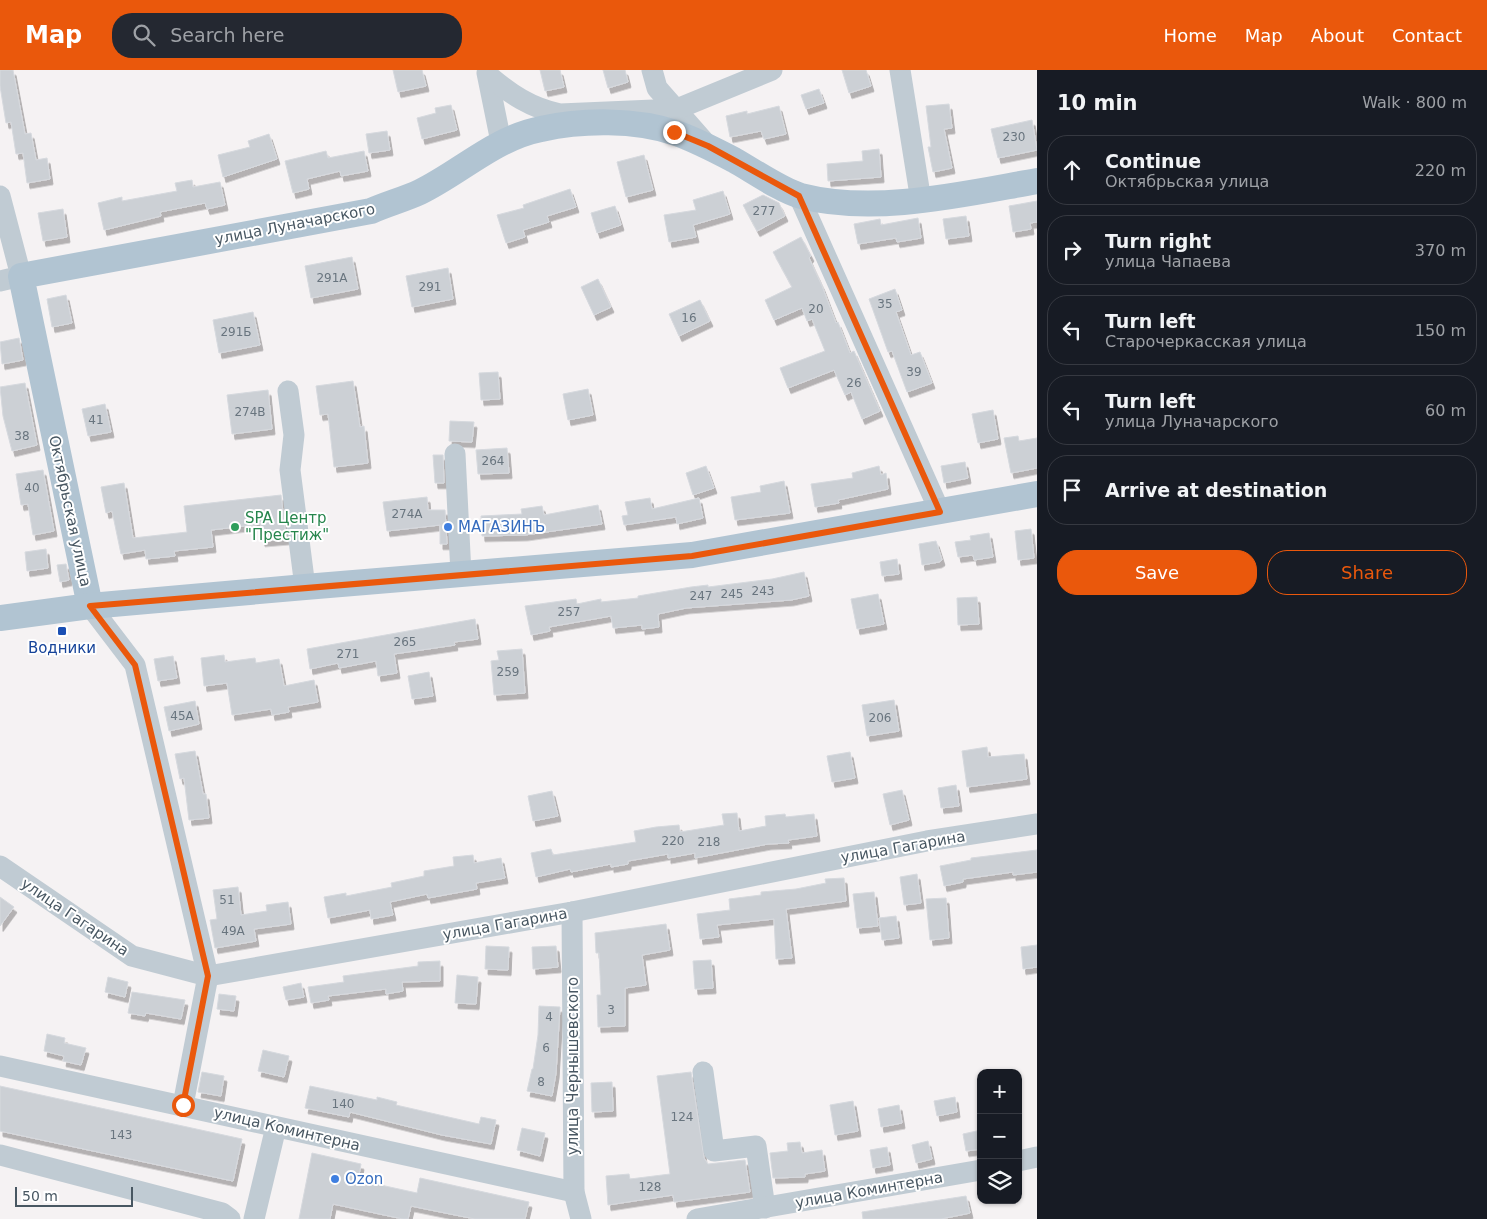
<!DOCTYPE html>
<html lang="en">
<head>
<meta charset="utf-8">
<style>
	body { margin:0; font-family:"DejaVu Sans",sans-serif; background:#242831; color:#f1f3f6 }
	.controls { position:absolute; right:15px; bottom:15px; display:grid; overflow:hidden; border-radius:10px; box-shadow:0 1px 4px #0004 }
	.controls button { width:45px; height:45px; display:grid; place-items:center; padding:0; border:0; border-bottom:1px solid #363941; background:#171b24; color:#f1f3f6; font:25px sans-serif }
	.scale { position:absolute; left:15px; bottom:12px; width:118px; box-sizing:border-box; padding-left:5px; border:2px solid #485762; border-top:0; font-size:14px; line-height:18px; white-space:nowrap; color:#485762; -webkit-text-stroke:4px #fff; paint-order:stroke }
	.stop { position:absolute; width:15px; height:15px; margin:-11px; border:4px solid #ea580c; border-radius:50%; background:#fff }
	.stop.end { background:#ea580c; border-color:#fff; box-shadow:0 1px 5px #0008 }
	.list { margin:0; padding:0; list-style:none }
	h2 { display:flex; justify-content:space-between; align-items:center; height:65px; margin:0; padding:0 20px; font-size:21px }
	h2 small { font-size:16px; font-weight:400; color:#9ea1a6 }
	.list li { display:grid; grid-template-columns:32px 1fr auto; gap:15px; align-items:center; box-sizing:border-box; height:70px; margin:0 10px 10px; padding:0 10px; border:1px solid #363941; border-radius:20px }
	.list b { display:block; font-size:19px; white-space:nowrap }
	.list p { margin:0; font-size:16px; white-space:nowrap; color:#9ea1a6 }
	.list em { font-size:16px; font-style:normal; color:#9ea1a6 }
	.actions { display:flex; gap:10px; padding:15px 20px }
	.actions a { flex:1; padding:11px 0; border:1px solid #ea580c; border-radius:20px; text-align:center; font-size:18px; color:#ea580c }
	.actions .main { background:#ea580c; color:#fff }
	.icon { flex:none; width:28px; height:28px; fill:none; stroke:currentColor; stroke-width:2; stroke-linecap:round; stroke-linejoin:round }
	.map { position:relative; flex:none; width:1037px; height:1149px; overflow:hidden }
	header { display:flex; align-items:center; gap:30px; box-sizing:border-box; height:70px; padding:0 25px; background:#ea580c; color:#fff }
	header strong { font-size:24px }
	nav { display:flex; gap:28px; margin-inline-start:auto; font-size:18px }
	.search { width:350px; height:45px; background:#242831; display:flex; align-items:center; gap:12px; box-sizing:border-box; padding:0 18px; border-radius:20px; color:#9ea1a6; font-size:19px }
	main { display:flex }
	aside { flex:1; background:#171b24 }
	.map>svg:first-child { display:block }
</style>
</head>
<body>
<header>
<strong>Map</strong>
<div class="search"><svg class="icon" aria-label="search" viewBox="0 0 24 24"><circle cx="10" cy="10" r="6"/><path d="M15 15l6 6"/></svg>Search here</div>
<nav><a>Home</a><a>Map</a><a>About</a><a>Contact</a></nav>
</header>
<main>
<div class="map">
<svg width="1037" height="1149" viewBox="0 0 1037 1149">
	<defs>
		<filter id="shadow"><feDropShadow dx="3" dy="5.5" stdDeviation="0" flood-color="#0004"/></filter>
	</defs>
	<rect width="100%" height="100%" fill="#f5f2f3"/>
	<g fill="#ccd0d5" stroke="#d6d9de" filter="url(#shadow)">
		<polygon points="0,0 13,0 25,64 31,63 36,90 47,88 50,109 27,113 23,83 16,84 11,52 6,53 0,16"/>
		<polygon points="393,0 422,0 426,16 398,22"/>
		<polygon points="540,0 560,0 564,17 545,21"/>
		<polygon points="603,0 625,0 628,12 608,18"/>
		<polygon points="842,0 866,0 871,16 849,23"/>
		<polygon points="819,19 824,33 806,39 801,25"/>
		<polygon points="949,34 952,58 944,59 952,98 933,102 928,77 931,77 926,36"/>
		<polygon points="451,35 457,60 422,69 417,48 436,43 435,38"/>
		<polygon points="779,36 786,64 764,69 761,61 730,67 726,46 747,41 747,44"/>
		<polygon points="1032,50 1037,80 998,88 991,59"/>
		<polygon points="387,61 390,80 369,83 366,64"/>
		<polygon points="269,64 277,89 223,107 218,85 250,77 248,71"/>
		<polygon points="879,79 881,107 828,111 827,94 863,91 862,81"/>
		<polygon points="326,81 328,88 364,81 368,101 341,106 340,101 307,109 309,119 293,123 285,91"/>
		<polygon points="644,85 653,120 626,127 617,92"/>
		<polygon points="192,110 193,117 220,112 225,135 207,139 205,133 160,142 161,146 104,160 98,133 122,127 122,131 177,121 175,113"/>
		<polygon points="570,119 576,137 547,146 549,152 523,160 525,167 506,173 497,145 524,138 523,135"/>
		<polygon points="723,121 730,144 693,155 696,167 669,172 664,145 696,140 693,130"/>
		<polygon points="763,125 779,133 785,146 757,161 743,135"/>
		<polygon points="1037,131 1037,152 1030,153 1031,159 1013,162 1009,136"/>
		<polygon points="615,136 621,155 597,163 591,143"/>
		<polygon points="63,139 67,167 43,171 38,143"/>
		<polygon points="966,146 969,166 946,169 943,149"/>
		<polygon points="918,148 921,168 897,172 896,168 858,174 854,154 880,149 881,155"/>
		<polygon points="801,167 811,186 809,188 822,216 836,253 838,252 850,283 854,281 880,341 862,349 851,322 845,325 834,300 788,318 780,298 825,281 812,249 807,251 802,238 774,250 765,230 792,217 773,182"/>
		<polygon points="352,187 358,219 311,228 305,196"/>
		<polygon points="448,198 453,229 412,237 406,206"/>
		<polygon points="598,209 611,237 594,245 581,217"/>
		<polygon points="895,219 902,240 896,242 911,285 920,282 932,313 907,322 892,281 888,282 869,229"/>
		<polygon points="66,225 72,253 52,257 47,229"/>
		<polygon points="700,230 710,251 679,266 669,244"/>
		<polygon points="253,242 260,275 219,283 213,250"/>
		<polygon points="19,268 23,290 2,294 0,272"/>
		<polygon points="498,302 500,329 481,330 479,303"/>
		<polygon points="353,311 360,357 364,356 368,393 334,397 328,344 320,345 316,316"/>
		<polygon points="25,313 37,375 12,381 3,346 0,317"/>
		<polygon points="588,319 593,345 568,350 563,324"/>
		<polygon points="268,320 272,359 232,364 227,325"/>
		<polygon points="105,334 111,362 88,366 82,339"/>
		<polygon points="993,340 998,369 978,373 972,344"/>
		<polygon points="450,351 474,352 472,372 449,371"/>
		<polygon points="1018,366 1019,371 1037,368 1037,398 1011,403 1004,368"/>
		<polygon points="507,378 509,403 478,404 476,380"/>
		<polygon points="433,385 443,385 444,413 435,413"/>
		<polygon points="965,392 968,408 944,413 941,396"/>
		<polygon points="706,396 714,418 693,425 686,403"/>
		<polygon points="879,396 881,405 886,403 888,419 838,430 839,433 815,437 811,414 853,408 852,403"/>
		<polygon points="43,400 54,461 33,465 28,434 21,435 16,404"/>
		<polygon points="784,411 790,443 735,450 731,427 761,422 760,416"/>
		<polygon points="124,413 133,468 187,462 184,436 281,425 286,469 262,471 261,454 211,460 213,477 174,481 175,486 146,489 145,480 121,484 112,441 106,443 101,417"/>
		<polygon points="427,427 428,440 445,440 447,474 440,474 440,455 387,461 383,432"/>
		<polygon points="650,428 652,439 699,428 703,448 677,454 676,447 624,455 622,446 628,445 625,432"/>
		<polygon points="598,435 602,454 525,465 482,466 481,446 522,444 521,439 542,436 544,445"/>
		<polygon points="1031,459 1034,488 1018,490 1015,461"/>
		<polygon points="989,463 993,487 974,490 973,485 958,487 955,472 971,470 970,466"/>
		<polygon points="936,471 942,490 939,492 922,495 919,474"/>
		<polygon points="46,479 48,498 27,501 25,482"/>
		<polygon points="897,489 899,504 882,506 880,492"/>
		<polygon points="66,494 69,510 60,512 57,495"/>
		<polygon points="804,502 809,526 791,530 686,538 658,544 659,557 642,559 642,555 613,558 611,546 549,557 550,561 531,565 525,536 576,529 577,534 601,529 601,532 638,528 638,526 691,517 708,515 708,517 772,509"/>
		<polygon points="878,524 884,554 857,559 851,529"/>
		<polygon points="977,527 979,554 958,555 957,528"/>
		<polygon points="475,549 478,569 454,572 455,575 394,584 397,603 378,606 376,591 339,598 338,593 310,599 307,579"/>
		<polygon points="522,579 525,623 494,625 491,591 499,590 497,581"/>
		<polygon points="224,585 225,592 255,588 256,593 279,589 284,616 314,610 318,632 288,637 289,642 272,645 271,639 232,645 227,613 204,616 201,588"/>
		<polygon points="173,586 177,608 158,611 154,589"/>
		<polygon points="429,602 433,626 412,629 408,606"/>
		<polygon points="894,630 899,661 867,666 862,635"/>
		<polygon points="195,631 199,654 169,661 164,637"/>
		<polygon points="987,677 988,687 1024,684 1027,709 967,717 962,681"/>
		<polygon points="195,681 203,724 206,724 209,748 189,750 184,708 180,709 175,684"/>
		<polygon points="850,682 855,708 832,712 827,686"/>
		<polygon points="956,715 959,736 941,738 938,718"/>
		<polygon points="902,720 909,750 890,755 883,724"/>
		<polygon points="552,721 558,746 533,751 528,726"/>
		<polygon points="737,743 739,761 766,756 765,746 785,744 786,747 814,744 817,766 788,770 789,773 768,774 695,788 695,783 668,788 668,784 628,791 628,794 611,797 611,794 571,802 570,799 536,807 531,783 551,779 553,785 636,772 634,761 656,757 679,755 680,762 724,755 722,744"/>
		<polygon points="1037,780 1037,802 1013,805 1013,802 963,809 963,812 944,816 940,796 971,790 971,788"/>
		<polygon points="473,785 474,793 501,788 505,808 476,813 477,819 428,828 427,824 390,832 393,845 371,849 370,840 328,848 324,827 346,823 346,826 392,817 391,813 424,806 424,801 454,796 453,787"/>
		<polygon points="917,804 921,833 904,835 900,807"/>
		<polygon points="844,808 846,831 786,839 792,888 776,889 774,849 717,855 719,867 700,869 697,844 730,840 729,829 761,825 761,822 796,819 826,813 825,809"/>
		<polygon points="238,817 241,845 267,841 266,835 288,832 291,854 254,859 256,871 215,878 210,850 217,849 213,820"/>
		<polygon points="874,822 878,856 857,858 853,824"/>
		<polygon points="0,827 14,837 0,856"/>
		<polygon points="946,828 949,868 930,870 926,829"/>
		<polygon points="896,846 899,868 882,870 879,848"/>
		<polygon points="666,854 670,880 642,885 646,915 625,918 625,956 598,957 597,925 601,925 599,883 596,883 595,863"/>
		<polygon points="1037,875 1037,897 1023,899 1021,877"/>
		<polygon points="486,876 509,877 508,900 485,899"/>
		<polygon points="556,876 558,897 533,899 532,877"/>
		<polygon points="711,890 713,918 695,919 693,891"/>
		<polygon points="440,891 440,911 402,912 403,921 386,924 386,919 328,926 329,930 311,933 308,917 344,912 343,906 418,896 418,892"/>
		<polygon points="457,905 478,907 476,934 455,933"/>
		<polygon points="108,907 128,912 125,927 105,922"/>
		<polygon points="301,913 304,927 286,930 283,917"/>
		<polygon points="132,922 185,930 181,949 146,943 145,946 128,943"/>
		<polygon points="219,924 236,926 234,941 217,939"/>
		<polygon points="539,936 560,937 556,1003 552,1026 527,1021 532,999 533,999 538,965"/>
		<polygon points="47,964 65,968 64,973 86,978 81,995 63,991 64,986 44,981"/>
		<polygon points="263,980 289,986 284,1007 258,1001"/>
		<polygon points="202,1002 224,1006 221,1026 198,1022"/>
		<polygon points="691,1002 704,1088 708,1094 745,1090 750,1122 674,1132 673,1125 608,1135 606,1106 629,1104 630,1109 670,1104 657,1006"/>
		<polygon points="612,1012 613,1041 592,1042 591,1013"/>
		<polygon points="0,1016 242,1069 233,1111 0,1061"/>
		<polygon points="310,1016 377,1030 377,1027 397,1032 396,1035 479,1054 481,1047 496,1050 491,1074 442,1065 350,1042 349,1047 305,1038"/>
		<polygon points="955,1027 957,1042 937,1046 934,1031"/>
		<polygon points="853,1031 858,1061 835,1065 830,1035"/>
		<polygon points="899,1035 902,1053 881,1057 878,1039"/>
		<polygon points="522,1058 545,1063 540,1086 517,1080"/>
		<polygon points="981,1060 981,1079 966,1081 963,1064"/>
		<polygon points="928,1071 932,1089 916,1093 912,1075"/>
		<polygon points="800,1072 802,1083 822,1080 825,1101 805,1104 805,1107 773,1108 770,1083 788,1081 787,1073"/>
		<polygon points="887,1077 890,1095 873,1098 870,1080"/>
		<polygon points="312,1083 361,1094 358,1110 417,1123 420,1108 529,1132 525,1149 475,1149 411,1136 408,1149 403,1149 333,1134 330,1149 299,1149"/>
		<polygon points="966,1126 970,1143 941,1149 863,1149 862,1142"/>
	</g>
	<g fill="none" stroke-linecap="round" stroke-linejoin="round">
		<g stroke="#c0cbd3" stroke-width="21">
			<polyline points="652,0 657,18 708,76"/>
			<polyline points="900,0 921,131"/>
			<polyline points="487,3 501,72"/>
			<path d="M488,5c22,19 43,33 72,39l117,-5 95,-39"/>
			<polyline points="0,126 21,206 0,211"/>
			<polyline points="799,126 940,442"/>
			<polyline points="288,321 294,365 290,400 305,517"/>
			<polyline points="455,384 461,504"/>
			<polyline points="90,536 135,595 208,906 183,1035"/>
			<polyline points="0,796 132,886 208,906 572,842 927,771 1037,754"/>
			<polyline points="572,842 574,1122 581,1149"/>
			<polyline points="0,996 574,1122"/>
			<polyline points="703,1002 714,1081 756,1076 765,1138"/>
			<polyline points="0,1085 222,1143 230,1149"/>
			<polyline points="1018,1091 1037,1087"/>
			<polyline points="254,1149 276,1057"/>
			<polyline points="697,1149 981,1100"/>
		</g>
		<g stroke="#b1c4d2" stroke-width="26">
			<path d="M90,536l-69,-330 350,-65c16,-7 34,-12 49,-19 41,-20 75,-54 121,-63 41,-9 94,-10 135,4 20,7 39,17 58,27 18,10 48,31 67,36 74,19 162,-2 236,-15"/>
			<polyline points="0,548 90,536 305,517 692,485 1037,424"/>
		</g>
	</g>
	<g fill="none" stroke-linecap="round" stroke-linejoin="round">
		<polyline stroke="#ea580c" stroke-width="6" points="183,1035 208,906 135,595 90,536 692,486 940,442 799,126 708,76 674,62"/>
	</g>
	<circle fill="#2e9e5b" stroke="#fff" stroke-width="2" cx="235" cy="457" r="5"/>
	<g fill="#3f7fe0" stroke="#fff" stroke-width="2">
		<circle cx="448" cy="457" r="5"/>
		<circle cx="335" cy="1109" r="5"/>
	</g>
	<rect fill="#1a4fb4" stroke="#fff" stroke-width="2" x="57" y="556" width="10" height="10" rx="2.5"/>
	<g text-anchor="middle" stroke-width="4" stroke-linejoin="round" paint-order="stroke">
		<g font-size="12" fill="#69757f">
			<text x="1014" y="71">230</text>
			<text x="764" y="145">277</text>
			<text x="332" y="212">291А</text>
			<text x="430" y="221">291</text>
			<text x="885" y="238">35</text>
			<text x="816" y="243">20</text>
			<text x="689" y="252">16</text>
			<text x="236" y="266">291Б</text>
			<text x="914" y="306">39</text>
			<text x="854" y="317">26</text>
			<text x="250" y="346">274В</text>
			<text x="96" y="354">41</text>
			<text x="22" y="370">38</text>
			<text x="493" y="395">264</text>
			<text x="32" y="422">40</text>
			<text x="407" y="448">274А</text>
			<text x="763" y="525">243</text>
			<text x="732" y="528">245</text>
			<text x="701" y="530">247</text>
			<text x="569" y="546">257</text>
			<text x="405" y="576">265</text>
			<text x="348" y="588">271</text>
			<text x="508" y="606">259</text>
			<text x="182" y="650">45А</text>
			<text x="880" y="652">206</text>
			<text x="673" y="775">220</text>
			<text x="709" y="776">218</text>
			<text x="227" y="834">51</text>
			<text x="233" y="865">49А</text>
			<text x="611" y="944">3</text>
			<text x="549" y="951">4</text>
			<text x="546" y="982">6</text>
			<text x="541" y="1016">8</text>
			<text x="343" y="1038">140</text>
			<text x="682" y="1051">124</text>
			<text x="121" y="1069">143</text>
			<text x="650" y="1121">128</text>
		</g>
		<g font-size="15" fill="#485762" stroke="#fff">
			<text transform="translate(295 154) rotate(-11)" y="5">улица Луначарского</text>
			<text transform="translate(70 441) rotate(78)" y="5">Октябрьская улица</text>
			<text transform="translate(903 777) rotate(-10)" y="5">улица Гагарина</text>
			<text transform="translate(75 847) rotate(34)" y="5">улица Гагарина</text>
			<text transform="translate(505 854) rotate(-10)" y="5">улица Гагарина</text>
			<text transform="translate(573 996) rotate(-90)" y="5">улица Чернышевского</text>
			<text transform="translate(287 1059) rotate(13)" y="5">улица Коминтерна</text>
			<text transform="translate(869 1120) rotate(-10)" y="5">улица Коминтерна</text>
		</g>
		<g font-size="15" fill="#27864d" stroke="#fff" text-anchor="start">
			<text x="245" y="453">SPA Центр<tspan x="245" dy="17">"Престиж"</tspan></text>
		</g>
		<g font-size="15" fill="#366cbe" stroke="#fff" text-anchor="start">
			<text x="458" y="462">МАГАЗИНЪ</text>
			<text x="345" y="1114">Ozon</text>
		</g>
		<g font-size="15" fill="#164399" stroke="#fff">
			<text x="62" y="583">Водники</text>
		</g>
	</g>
</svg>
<div class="controls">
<button>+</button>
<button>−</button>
<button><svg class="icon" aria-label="layers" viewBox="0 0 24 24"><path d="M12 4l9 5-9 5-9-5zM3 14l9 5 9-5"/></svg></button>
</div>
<div class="scale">50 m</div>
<div class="stop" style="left:183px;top:1035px"></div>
<div class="stop end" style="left:674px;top:62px"></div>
</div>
<aside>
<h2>10 min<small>Walk · 800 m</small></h2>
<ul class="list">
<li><svg class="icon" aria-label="ahead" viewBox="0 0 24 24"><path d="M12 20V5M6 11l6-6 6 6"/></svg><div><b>Continue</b><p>Октябрьская улица</p></div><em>220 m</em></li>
<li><svg class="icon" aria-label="right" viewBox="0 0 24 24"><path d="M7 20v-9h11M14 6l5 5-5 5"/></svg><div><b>Turn right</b><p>улица Чапаева</p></div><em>370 m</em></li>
<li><svg class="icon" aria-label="left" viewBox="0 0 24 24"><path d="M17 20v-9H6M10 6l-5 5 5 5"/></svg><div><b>Turn left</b><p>Старочеркасская улица</p></div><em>150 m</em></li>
<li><svg class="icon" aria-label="left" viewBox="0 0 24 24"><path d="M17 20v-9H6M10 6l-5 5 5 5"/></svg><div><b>Turn left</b><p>улица Луначарского</p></div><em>60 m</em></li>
<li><svg class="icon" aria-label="arrive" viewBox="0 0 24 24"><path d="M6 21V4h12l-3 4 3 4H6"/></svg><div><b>Arrive at destination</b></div></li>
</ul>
<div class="actions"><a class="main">Save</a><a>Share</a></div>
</aside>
</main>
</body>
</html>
